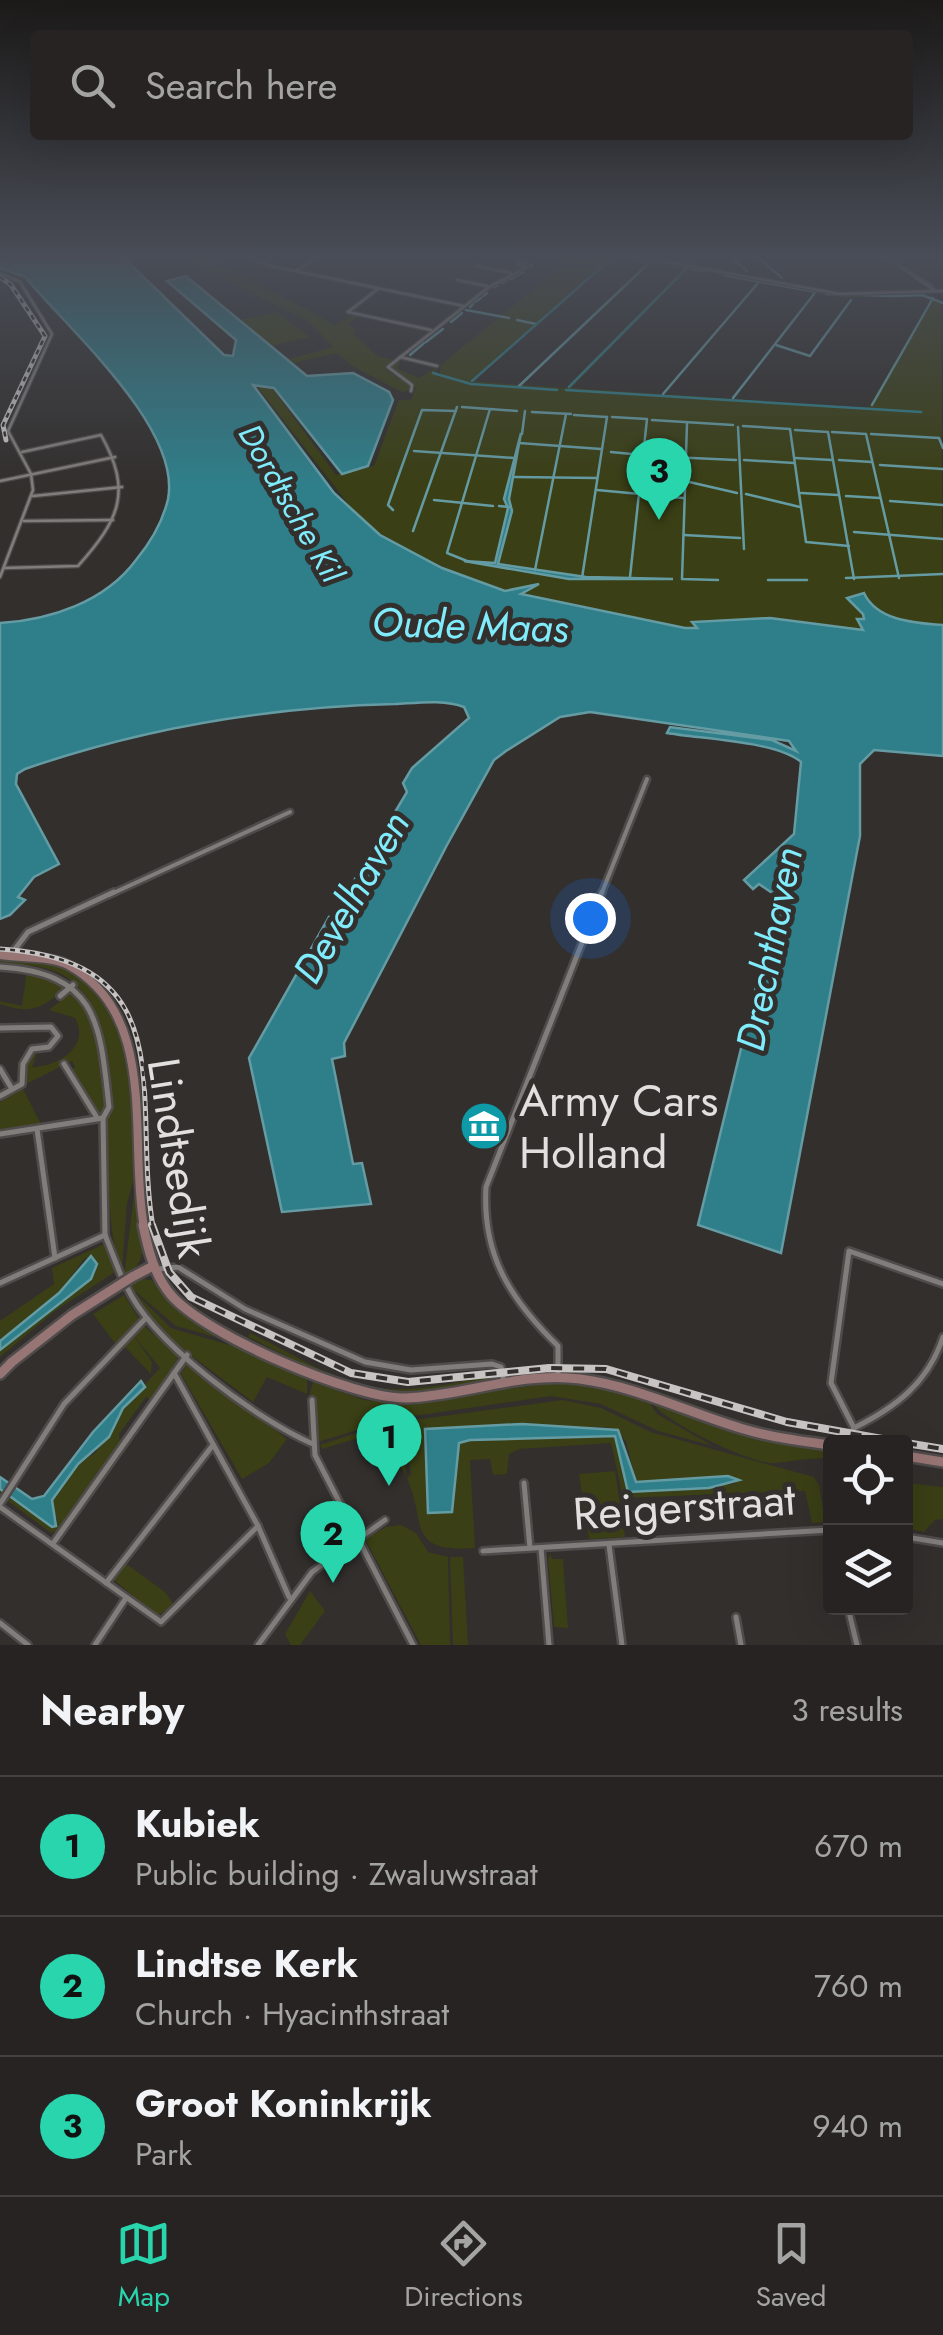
<!DOCTYPE html>
<html lang="en">
<head>
<meta charset="utf-8">
<style>
	body { margin:0; font-family:Jost,sans-serif; background:#2e2b2a; color:#f1f3f6 }
	.controls { position:absolute; right:30px; bottom:30px; display:grid; overflow:hidden; border-radius:10px; box-shadow:0 10px 40px #0002 }
	.controls button { width:90px; height:90px; display:grid; place-items:center; padding:0; border:0; border-bottom:2px solid #424040; background:#262322; color:#f1f3f6; font:50px sans-serif }
	.you { position:absolute; left:590px; top:918px; width:35px; height:35px; margin:-25px; border:8px solid #fff; border-radius:50%; background:#1a73e8; box-shadow:0 0 0 15px #1a73e833 }
	.badge { display:grid; place-items:center; width:65px; height:65px; border-radius:50%; background:#28d5ad; color:#111; font-size:32px; font-weight:700 }
	.pin { position:absolute; translate:-50% -82px; filter:drop-shadow(0 2px 5px #0008) }
	.pin::after { content:''; position:absolute; top:52px; width:35px; height:30px; background:inherit; clip-path:polygon(0 0,100% 0,50% 100%) }
	.list { margin:0; padding:0; list-style:none }
	h2 { display:flex; justify-content:space-between; align-items:center; height:130px; margin:0; padding:0 40px; font-size:42px }
	h2 small { font-size:32px; font-weight:400; color:#a4a4a5 }
	.list li { display:grid; grid-template-columns:65px 1fr auto; gap:30px; align-items:center; box-sizing:border-box; height:140px; padding:0 40px; border-top:2px solid #424040 }
	.list b { display:block; font-size:38px; white-space:nowrap }
	.list p { margin:0; font-size:32px; white-space:nowrap; color:#a4a4a5 }
	.list em { font-size:32px; font-style:normal; color:#a4a4a5 }
	.icon { flex:none; width:55px; height:55px; fill:none; stroke:currentColor; stroke-width:2; stroke-linecap:round; stroke-linejoin:round }
	.map { position:relative; flex:none; width:943px; height:1645px; overflow:hidden }
	.search { position:absolute; background:#262322; box-shadow:0 10px 40px #0002; left:30px; right:30px; top:30px; height:110px; display:flex; align-items:center; gap:25px; box-sizing:border-box; padding:0 35px; border-radius:10px; color:#a4a4a5; font-size:38px }
	.sheet { height:550px; background:#262322 }
	nav { display:flex; justify-content:space-around; align-items:center; box-sizing:border-box; height:140px; border-top:2px solid #424040; background:#262322; font-size:28px; color:#a4a4a5 }
	nav a { display:grid; justify-items:center; gap:5px }
	nav .on { color:#28d5ad }
	.map>svg:first-child { display:block }
</style>
</head>
<body>
<div class="map">
<svg width="943" height="1645" viewBox="0 0 943 1645">
	<rect width="100%" height="100%" fill="#322f2d"/>
	<g fill="#3a3f15" fill-rule="evenodd">
		<path d="M188,255h12l13,10 -2,-10c10,15 99,52 124,71l18,-12 6,1 -11,9 8,6 -3,3 24,23 17,4 -8,10 24,15v5l-8,2 -48,-25 -17,-14 -43,10 -5,-4 44,-12 -25,-26 -110,-55z"/>
		<path d="M575,255l32,5 -136,121 48,4 130,-123 -25,-7 60,7 -9,-7 20,10 143,26 90,-3 -48,-33h7l47,32 9,-1 -7,8 -90,4 -158,-29 -117,119 297,20 64,-109 9,2 2,364 -185,-21 -250,-49 -78,-29 -59,-37 -18,-19 -97,-125 16,3 64,87 38,-9 25,-66h12l5,-12 -26,-22 10,-6 -2,9 21,9 18,-11 -2,5 5,2 1,-9zM652,262l31,7 -117,119 -44,-3z"/>
		<polygon points="277,312 310,337 271,346 240,320"/>
		<path d="M0,957l66,9 31,22 26,52 11,52 2,78 -9,34 -5,66c-16,-34 -13,-111 -15,-153l5,-8c-6,-75 -11,-154 -112,-143z"/>
		<path d="M27,969l29,8 11,10c-24,21 -36,28 -67,17v-3l22,5z"/>
		<path d="M75,989c31,29 28,78 33,118l-4,6h-6l-27,-43 4,-3 -3,-6 -50,25 3,-22 7,-12 6,-2 -6,17c26,0 59,-21 43,-49l-26,-8z"/>
		<polygon points="23,1089 41,1124 0,1130 0,1102"/>
		<path d="M136,1177c1,36 23,80 -12,100z"/>
		<polygon points="104,1244 115,1272 55,1311 0,1357 0,1350 92,1279 96,1271 94,1258 85,1258 59,1293 0,1341 0,1321 54,1284 52,1268"/>
		<polygon points="139,1279 152,1280 172,1301 233,1342 176,1326 128,1285"/>
		<polygon points="132,1290 171,1328 233,1346 240,1343 307,1376 307,1394 267,1377 253,1402 164,1335"/>
		<polygon points="124,1295 140,1320 115,1343 93,1314"/>
		<polygon points="142,1324 178,1355 177,1360 152,1400 146,1397 119,1434 120,1443 59,1529 51,1533 0,1495 0,1489 52,1527 58,1520 50,1511 52,1501 78,1464 96,1452 123,1408 160,1368 134,1336 152,1362 151,1374 123,1345"/>
		<path d="M250,1333c41,19 85,50 130,55 38,5 80,-7 117,-13l-4,5c-35,5 -73,17 -108,12 -48,-5 -94,-35 -137,-55z"/>
		<polygon points="187,1363 287,1439 269,1463 242,1479 181,1374"/>
		<polygon points="571,1381 649,1402 657,1414 713,1446 658,1431 601,1404 551,1396 393,1419 318,1442 316,1400 308,1400 313,1382 364,1400 393,1403"/>
		<path d="M563,1400l38,8 50,24 163,45 5,8 6,37 -13,1 -7,-32 -182,7 -12,-55 -91,6 -11,5 -2,20 -14,1 -3,-16 -20,1 5,88c-70,5 -48,-25 -68,-70l4,-4 -4,-22 7,-32zM522,1424l92,4 12,13 10,41 92,-6 7,8 -107,8 -13,-56 -145,4 -10,3 -8,69 -24,1 -3,-83z"/>
		<path d="M654,1405l93,29 83,16v8c-19,0 -37,3 -55,5 -23,2 -107,-40 -121,-58z"/>
		<polygon points="411,1421 405,1441 406,1476 398,1463 402,1451 396,1437 382,1439 378,1432 322,1449 320,1445 377,1426"/>
		<polygon points="615,1471 625,1537 589,1539 579,1474"/>
		<polygon points="906,1483 943,1487 943,1519 935,1520 924,1532 906,1528"/>
		<polygon points="401,1525 416,1533 428,1552 448,1557 450,1645 421,1645 365,1539 386,1527"/>
		<polygon points="551,1554 552,1559 563,1559 568,1628 554,1627 548,1558"/>
		<polygon points="450,1557 463,1557 468,1645 453,1645"/>
		<polygon points="125,1563 165,1592 174,1605 166,1614 164,1611 158,1616 114,1580"/>
		<polygon points="310,1591 325,1611 300,1645 291,1645 285,1634"/>
	</g>
	<g fill="#2f7f8a" stroke="#659ca4" stroke-width="2.5">
		<path d="M6,255h115l103,100 9,1 3,-16 -69,-59 19,-5 121,100 46,-3 36,19 4,8 -25,66 -26,8 -68,-86 -21,-3 81,108 46,42 62,33 63,23 34,-7 -18,10 164,34h12l-5,-6 78,-4 93,12 -6,-11h7l-1,-5 -16,-16 17,-5c12,26 46,30 79,32v131l-69,-6 -14,14v72l-79,417 -83,-28 78,-320 -4,-3 6,-5 -19,-13 -6,5 -9,-9 50,-46 7,-72c-24,-21 -101,-23 -134,-29l3,-6 102,13 24,11 -7,-10 -199,-29 -30,5 -54,34 -12,9 -47,85 -103,198 1,13 -13,3 21,105 9,-1 9,41 -89,8 -33,-154 80,-141 10,2 15,-28 -5,-2 58,-97 -4,-9 9,-15 57,-50 -5,-11c-20,-8 -48,-4 -69,-3 -124,3 -252,24 -370,65l-8,5 -1,10 43,80 -25,13 -16,20 7,3 -15,15 -10,4v-296c50,-3 105,-21 136,-63 14,-17 27,-39 32,-61 14,-71 -101,-171 -143,-222l-25,-9z"/>
		<polygon points="521,433 509,499 512,511 498,564 586,577 673,579 569,579 464,561 495,563 508,508 504,499"/>
		<polygon points="91,1256 97,1264 91,1279 0,1350 0,1341 59,1293"/>
		<polygon points="141,1381 145,1387 123,1408 109,1437 78,1464 52,1500 56,1526 52,1527 0,1489 0,1477 32,1499 44,1496 93,1432"/>
		<polygon points="522,1424 618,1430 636,1482 728,1476 739,1480 709,1488 628,1492 615,1436 470,1440 459,1443 452,1512 428,1513 425,1429"/>
	</g>
	<g fill="none" stroke-linecap="round" stroke-linejoin="round">
		<g stroke="#659ca4" stroke-width="2.5">
			<polyline points="729,255 747,271"/>
			<polyline points="755,255 782,278"/>
			<polyline points="881,255 904,271"/>
			<polyline points="887,256 932,286"/>
			<polyline points="527,260 522,264 533,266"/>
			<polyline points="691,269 704,271"/>
			<polyline points="724,275 816,292"/>
			<polyline points="516,276 524,272"/>
			<polyline points="509,279 513,278"/>
			<polyline points="502,283 506,281"/>
			<polyline points="494,287 498,285"/>
			<polyline points="826,294 895,296"/>
			<polyline points="483,296 487,293"/>
			<polyline points="897,296 922,295 943,303"/>
			<polyline points="475,302 481,298"/>
			<polyline points="470,307 473,304"/>
			<polyline points="466,310 509,318"/>
			<polyline points="517,320 536,324"/>
			<polyline points="451,322 462,313"/>
			<polyline points="426,342 443,329"/>
			<polyline points="776,345 810,356 851,300"/>
			<polyline points="410,355 424,343"/>
			<polyline points="518,387 650,262"/>
			<polyline points="663,394 758,283"/>
			<polyline points="733,398 814,294"/>
			<polyline points="872,405 933,298"/>
			<polyline points="462,407 489,409"/>
			<polyline points="532,412 571,414"/>
			<polyline points="574,415 607,417"/>
			<polyline points="612,417 647,419 630,577"/>
			<polyline points="652,420 733,425"/>
			<polyline points="743,426 790,429 806,542 849,546"/>
			<polyline points="738,427 744,549"/>
			<polyline points="795,430 828,432 854,579"/>
			<polyline points="832,432 866,434 899,578"/>
			<polyline points="522,434 525,411"/>
			<polyline points="871,434 939,438 943,448"/>
			<polyline points="519,443 601,449"/>
			<polyline points="414,451 514,458"/>
			<polyline points="611,452 642,455"/>
			<polyline points="686,455 687,423"/>
			<polyline points="649,456 736,460"/>
			<polyline points="795,458 832,460"/>
			<polyline points="686,459 682,579 718,580"/>
			<polyline points="744,460 794,463"/>
			<polyline points="839,460 872,462"/>
			<polyline points="880,465 943,469"/>
			<polyline points="515,477 597,478"/>
			<polyline points="685,481 737,493"/>
			<polyline points="597,490 683,498"/>
			<polyline points="801,493 838,495"/>
			<polyline points="746,494 800,507"/>
			<polyline points="846,496 880,498"/>
			<polyline points="434,500 493,506"/>
			<polyline points="890,501 943,505"/>
			<polyline points="499,506 509,507"/>
			<polyline points="393,510 388,505 422,410 456,411"/>
			<polyline points="413,531 457,407"/>
			<polyline points="854,532 943,539"/>
			<polyline points="684,535 740,538"/>
			<polyline points="467,561 447,553 490,409 517,411"/>
			<polyline points="535,570 566,414"/>
			<polyline points="582,578 607,417"/>
			<polyline points="846,578 943,574"/>
			<polyline points="768,580 807,580"/>
		</g>
		<g stroke="#2f7f8a" stroke-width="2.5">
			<polyline points="617,255 628,257"/>
			<polyline points="633,258 646,261"/>
			<polyline points="650,261 691,268"/>
			<polyline points="433,373 471,384 557,390"/>
			<polyline points="472,381 614,256"/>
			<polyline points="569,387 687,268"/>
			<polyline points="566,390 921,412"/>
		</g>
		<g stroke="#4e4b4a" stroke-width="5">
			<g id="minor-far2">
				<polyline points="201,255 213,265"/>
				<polyline points="242,255 271,266 464,306"/>
				<polyline points="884,255 934,290"/>
				<polyline points="477,266 511,273"/>
				<polyline points="296,271 322,255"/>
				<polyline points="0,273 20,282 52,334 8,431 31,474 33,490 0,577"/>
				<polyline points="457,280 487,286"/>
				<polyline points="348,312 431,330"/>
				<polyline points="348,312 379,288"/>
				<polyline points="400,357 437,366"/>
				<polyline points="411,391 412,385 388,367 489,287 527,267 517,264 529,255"/>
				<polyline points="0,481 115,457"/>
				<polyline points="33,496 122,487"/>
				<polyline points="24,521 113,520"/>
				<path d="M4,568l74,-2c41,-46 55,-74 23,-131l-79,17"/>
			</g>
		</g>
		<g stroke="#4e4b4a" stroke-width="9">
			<g id="minor-far1">
				<polyline points="109,895 290,812"/>
				<polyline points="601,895 647,779"/>
			</g>
		</g>
		<g stroke="#4e4b4a" stroke-width="10">
			<g id="minor">
				<polyline points="12,953 28,932 114,892"/>
				<path d="M0,967c98,6 100,56 109,140l-6,11 2,117"/>
				<polyline points="60,996 73,985"/>
				<polyline points="0,1028 51,1027 58,1036 49,1047 32,1049 23,1064 22,1084 0,1096"/>
				<polyline points="64,1064 96,1116"/>
				<polyline points="0,1069 12,1089"/>
				<polyline points="37,1129 55,1258"/>
				<polyline points="0,1134 103,1118"/>
				<polyline points="105,1235 122,1278"/>
				<polyline points="159,1269 178,1267 245,1309 365,1362 411,1370 492,1364 501,1367 504,1383"/>
				<polyline points="0,1283 105,1235"/>
				<path d="M126,1285c24,56 131,135 187,159"/>
				<polyline points="174,1373 258,1526 289,1597"/>
				<path d="M558,1377v-31c-48,-47 -76,-91 -72,-159l116,-295"/>
				<polyline points="312,1400 315,1455 413,1645"/>
				<polyline points="854,1428 831,1383 849,1251 943,1284"/>
				<path d="M852,1442l2,-14c42,-21 74,-45 89,-91"/>
				<polyline points="524,1483 530,1548"/>
				<polyline points="0,1504 64,1404 145,1319"/>
				<polyline points="0,1507 161,1622 258,1526"/>
				<polyline points="906,1537 943,1543"/>
				<polyline points="54,1542 187,1355"/>
				<polyline points="609,1545 622,1645"/>
				<polyline points="541,1548 549,1645"/>
				<polyline points="483,1551 830,1530"/>
				<polyline points="106,1583 213,1445"/>
				<polyline points="848,1608 857,1645"/>
				<polyline points="736,1617 741,1645"/>
				<polyline points="0,1623 28,1645"/>
				<polyline points="95,1645 126,1598"/>
				<polyline points="258,1645 312,1572 385,1520"/>
			</g>
		</g>
		<g stroke="#4e4b4a" stroke-width="5">
			<polyline id="tertiary" points="631,255 839,294 943,291"/>
		</g>
		<g stroke="#4e4b4a" stroke-width="12">
			<path id="secondary-far1" d="M0,955c20,3 51,1 68,10 92,50 60,176 76,262"/>
		</g>
		<g stroke="#4e4b4a" stroke-width="14">
			<g id="secondary">
				<path d="M143,1225c5,24 11,50 28,70 34,40 183,104 235,103 59,-2 114,-27 174,-19 55,7 107,33 160,49 29,9 60,13 90,17"/>
				<polyline points="132,1277 153,1266"/>
				<polyline points="0,1374 12,1362"/>
				<polyline points="906,1456 943,1462"/>
			</g>
		</g>
		<use href="#minor-far2" stroke="#817d7b" stroke-width="2.5"/>
		<use href="#minor-far1" stroke="#817d7b" stroke-width="4"/>
		<use href="#minor" stroke="#817d7b" stroke-width="5"/>
		<use href="#tertiary" stroke="#817d7b" stroke-width="2.5"/>
		<use href="#secondary-far1" stroke="#977574" stroke-width="8"/>
		<use href="#secondary" stroke="#977574" stroke-width="9"/>
		<g stroke="#c7c4c3" stroke-width="5">
			<g id="rail-far1">
				<polyline points="0,277 11,285 45,336 3,425 6,440"/>
				<path d="M0,949c187,12 131,150 153,278"/>
			</g>
		</g>
		<g stroke="#c7c4c3" stroke-width="8">
			<g id="rail">
				<polyline points="152,1225 169,1272 191,1297 351,1373 408,1382 549,1368 606,1369 787,1422 899,1442"/>
				<polyline points="906,1443 943,1449"/>
			</g>
		</g>
		<use href="#rail-far1" stroke="#322f2d" stroke-width="2.5" stroke-dasharray="5" stroke-linecap="butt"/>
		<use href="#rail" stroke="#322f2d" stroke-width="4" stroke-dasharray="11" stroke-linecap="butt"/>
		<g stroke="#4e4b4a" stroke-width="14" stroke-linecap="butt">
			<polyline id="secondary-bridge" points="12,1362 72,1315 132,1277"/>
		</g>
		<use href="#secondary-bridge" stroke="#977574" stroke-width="9"/>
	</g>
	<linearGradient id="sky" x2="0" y2="1"><stop stop-color="#1c1a19"/><stop offset="0.53" stop-color="#494d57"/><stop offset="1" stop-color="#494d57" stop-opacity="0"/></linearGradient>
	<rect width="943" height="485" fill="url(#sky)"/>
	<defs>
		<g id="museum-disc" transform="scale(2.5)"><circle r="9.5" fill="#0f9aa8" stroke="#322f2d"/><path d="M0-6L6-3V-2H-6V-3ZM-5-1h2V3h-2ZM-1-1h2V3h-2ZM3-1h2V3H3ZM-6 4H6V6H-6Z" fill="#fff"/></g>
	</defs>
	<g fill-rule="evenodd">
		<use href="#museum-disc" x="484" y="1126"/>
	</g>
	<g text-anchor="middle" stroke-width="10" stroke-linejoin="round" paint-order="stroke">
		<g font-size="32" font-style="italic" fill="#7febfb" stroke="#322f2d">
			<text transform="translate(291 503) rotate(60)" y="11">Dordtsche Kil</text>
		</g>
		<g font-size="40" font-style="italic" fill="#7febfb" stroke="#322f2d">
			<text transform="translate(470 625) rotate(2)" y="14">Oude Maas</text>
			<text transform="translate(351 897) rotate(-60)" y="14">Develhaven</text>
			<text transform="translate(769 949) rotate(-79)" y="14">Drechthaven</text>
		</g>
		<g font-size="45" fill="#e2e0df" stroke="#322f2d" text-anchor="start">
			<text x="519" y="1116">Army Cars<tspan x="519" dy="52">Holland</tspan></text>
		</g>
		<g font-size="45" fill="#e2e0df" stroke="#322f2d">
			<text transform="translate(179 1158) rotate(81)" y="16">Lindtsedijk</text>
			<text transform="translate(684 1506) rotate(-4)" y="16">Reigerstraat</text>
		</g>
	</g>
</svg>
<div class="controls">
<button><svg class="icon" aria-label="locate" viewBox="0 0 24 24"><circle cx="12" cy="12" r="6"/><path d="M12 2v4M12 18v4M2 12h4M18 12h4"/></svg></button>
<button><svg class="icon" aria-label="layers" viewBox="0 0 24 24"><path d="M12 4l9 5-9 5-9-5zM3 14l9 5 9-5"/></svg></button>
</div>
<div class="you"></div>
<div class="pin badge" style="left:389px;top:1486px">1</div>
<div class="pin badge" style="left:333px;top:1583px">2</div>
<div class="pin badge" style="left:659px;top:520px">3</div>
<div class="search"><svg class="icon" aria-label="search" viewBox="0 0 24 24"><circle cx="10" cy="10" r="6"/><path d="M15 15l6 6"/></svg>Search here</div>
</div>
<section class="sheet">
<h2>Nearby<small>3 results</small></h2>
<ul class="list">
<li><span class="badge">1</span><div><b>Kubiek</b><p>Public building · Zwaluwstraat</p></div><em>670 m</em></li>
<li><span class="badge">2</span><div><b>Lindtse Kerk</b><p>Church · Hyacinthstraat</p></div><em>760 m</em></li>
<li><span class="badge">3</span><div><b>Groot Koninkrijk</b><p>Park</p></div><em>940 m</em></li>
</ul>
</section>
<nav>
<a class="on"><svg class="icon" aria-label="map" viewBox="0 0 24 24"><path d="M3 6l6-2 6 2 6-2v14l-6 2-6-2-6 2zM9 4v14M15 6v14"/></svg>Map</a>
<a><svg class="icon" aria-label="directions" viewBox="0 0 24 24"><path d="M12 3l9 9-9 9-9-9zM9 14v-3h6M13 9l2 2-2 2"/></svg>Directions</a>
<a><svg class="icon" aria-label="saved" viewBox="0 0 24 24"><path d="M7 4h10v16l-5-4-5 4z"/></svg>Saved</a>
</nav>
</body>
</html>
